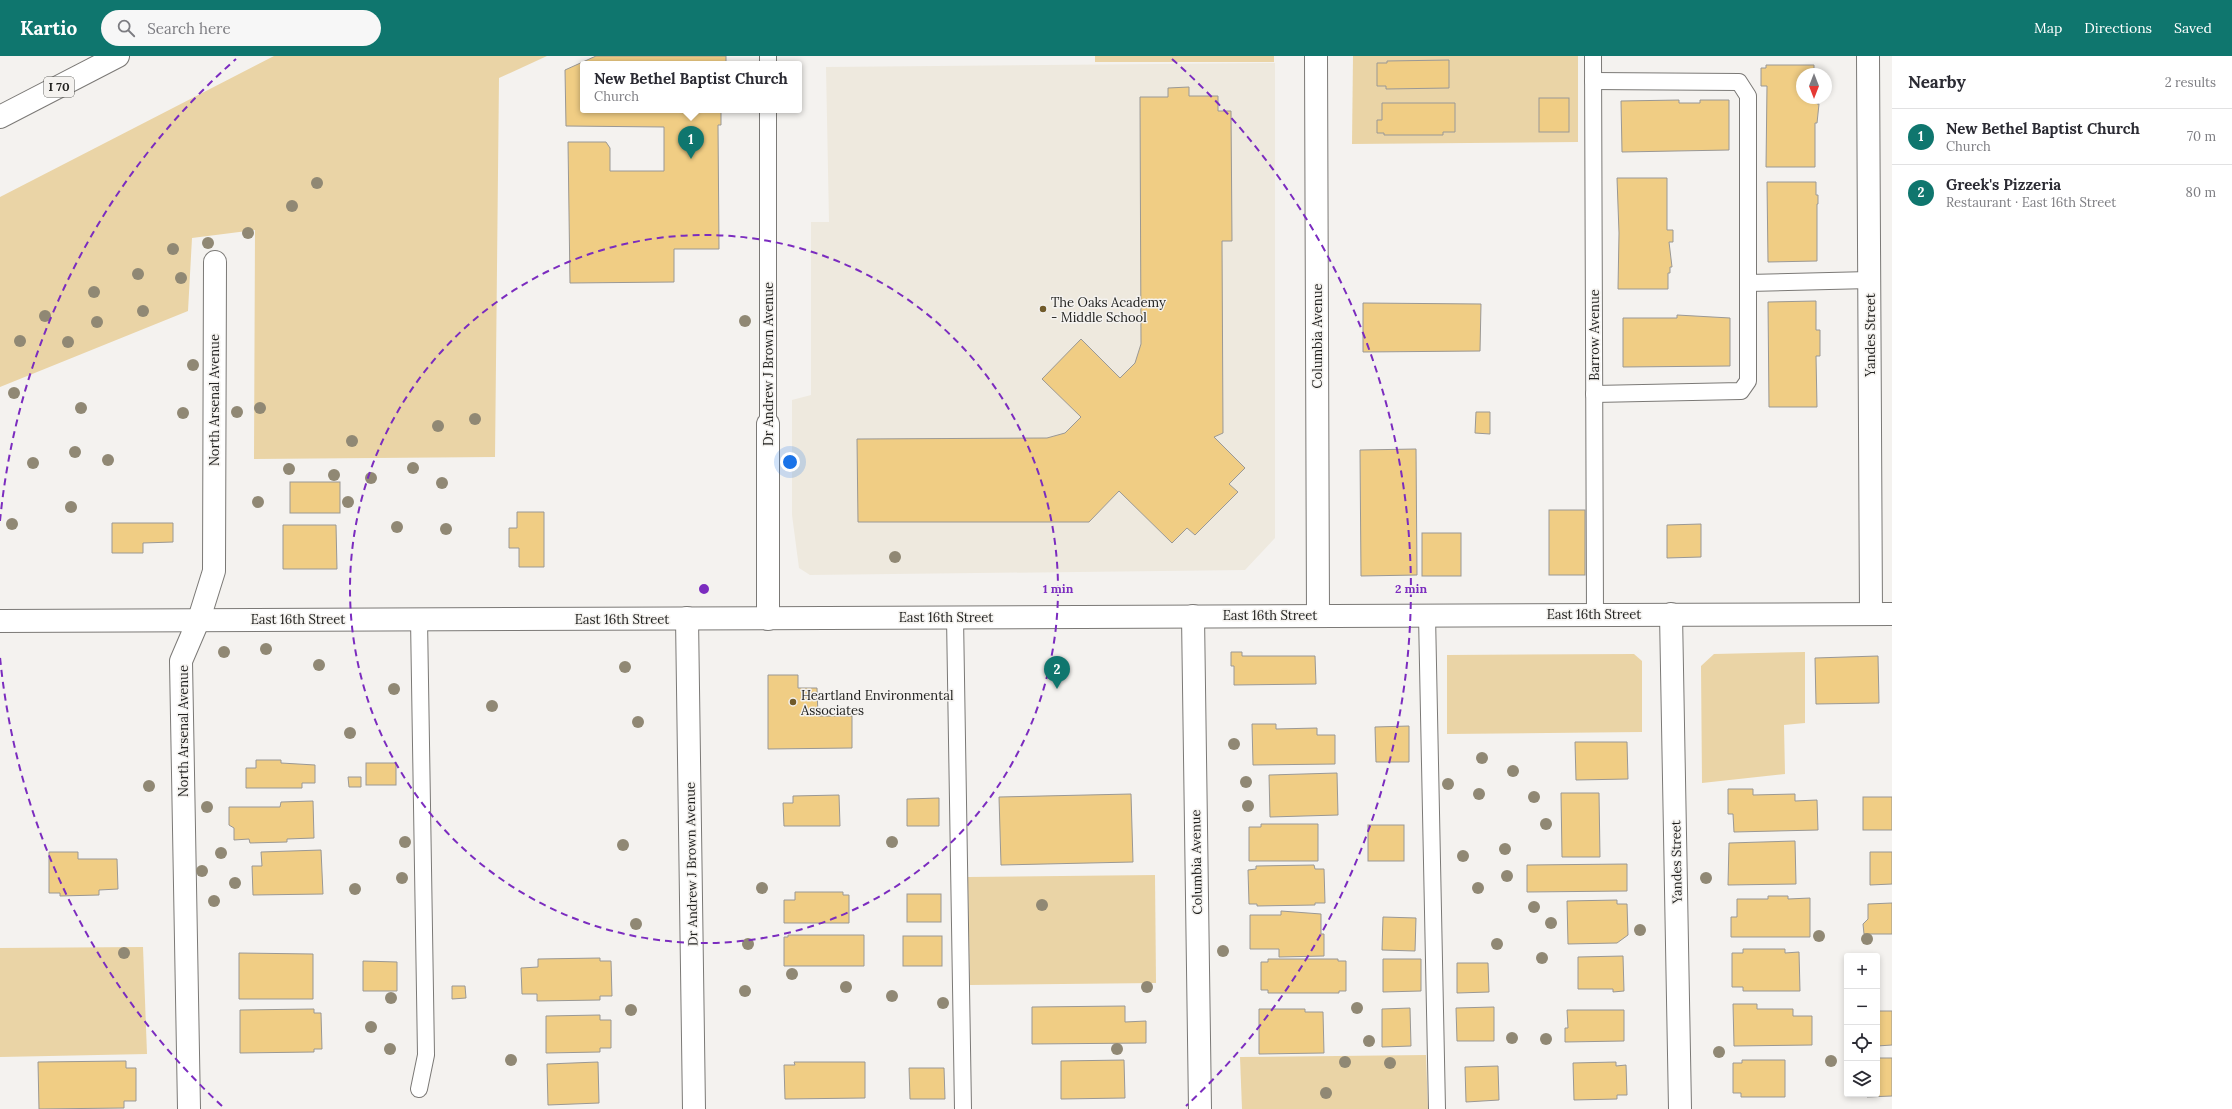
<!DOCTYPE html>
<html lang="en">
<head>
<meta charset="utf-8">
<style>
	body { margin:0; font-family:Lora,serif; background:#f7f7f7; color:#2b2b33 }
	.controls { position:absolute; right:12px; bottom:12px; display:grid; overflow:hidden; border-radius:4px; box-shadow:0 2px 6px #0003 }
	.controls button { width:36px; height:36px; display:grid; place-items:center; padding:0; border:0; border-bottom:1px solid #e1e1e2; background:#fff; color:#2b2b33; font:20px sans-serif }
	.compass { position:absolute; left:1796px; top:12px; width:36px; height:36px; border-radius:50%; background:#fff; box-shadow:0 2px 6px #0003; rotate:180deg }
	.you { position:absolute; left:790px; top:406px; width:14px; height:14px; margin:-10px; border:3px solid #fff; border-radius:50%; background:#1a73e8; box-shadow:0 0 0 6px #1a73e833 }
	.badge { display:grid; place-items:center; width:26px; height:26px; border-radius:50%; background:#0f766e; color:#fff; font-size:13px; font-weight:700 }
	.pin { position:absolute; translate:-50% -33px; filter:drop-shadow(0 1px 2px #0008) }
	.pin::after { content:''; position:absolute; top:21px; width:14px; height:12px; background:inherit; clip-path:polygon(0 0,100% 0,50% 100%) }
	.popup { position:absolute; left:580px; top:5px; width:222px; height:52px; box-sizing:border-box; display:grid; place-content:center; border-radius:4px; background:#fff; filter:drop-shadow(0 1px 3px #0005); font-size:13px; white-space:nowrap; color:#7c7c81 }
	.popup b { font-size:15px; color:#2b2b33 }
	.popup::after { content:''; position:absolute; left:50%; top:100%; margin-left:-8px; border:8px solid transparent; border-top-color:#fff }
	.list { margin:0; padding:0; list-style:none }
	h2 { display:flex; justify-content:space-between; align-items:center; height:52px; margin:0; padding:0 16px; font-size:17px }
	h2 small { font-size:13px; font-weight:400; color:#7c7c81 }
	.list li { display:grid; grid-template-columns:26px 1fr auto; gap:12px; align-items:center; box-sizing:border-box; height:56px; padding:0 16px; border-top:1px solid #e1e1e2 }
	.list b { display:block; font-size:15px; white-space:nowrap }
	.list p { margin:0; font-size:13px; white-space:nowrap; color:#7c7c81 }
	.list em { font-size:13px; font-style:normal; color:#7c7c81 }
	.icon { flex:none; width:22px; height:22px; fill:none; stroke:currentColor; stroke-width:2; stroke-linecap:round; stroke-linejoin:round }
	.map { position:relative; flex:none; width:1892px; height:1053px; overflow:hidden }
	header { display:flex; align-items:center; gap:24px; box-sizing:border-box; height:56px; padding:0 20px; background:#0f766e; color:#fff }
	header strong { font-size:19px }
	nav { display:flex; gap:22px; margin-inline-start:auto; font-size:14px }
	.search { width:280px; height:36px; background:#f7f7f7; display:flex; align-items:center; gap:10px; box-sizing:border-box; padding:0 14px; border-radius:22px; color:#7c7c81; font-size:15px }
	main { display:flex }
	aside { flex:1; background:#fff }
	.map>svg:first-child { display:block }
</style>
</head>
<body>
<header>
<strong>Kartio</strong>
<div class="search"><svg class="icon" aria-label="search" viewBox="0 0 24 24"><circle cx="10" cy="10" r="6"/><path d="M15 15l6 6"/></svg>Search here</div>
<nav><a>Map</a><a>Directions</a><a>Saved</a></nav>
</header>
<main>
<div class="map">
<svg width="1892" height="1053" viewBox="0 0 1892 1053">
	<rect width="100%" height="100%" fill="#f4f2ef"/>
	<polygon fill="#eee9de" points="1275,7 1275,482 1245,514 810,519 799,512 792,459 792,344 811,339 811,166 829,166 826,11"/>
	<g fill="#ead4a6">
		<polygon points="274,0 547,0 499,22 495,401 254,403 255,174 192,182 188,255 0,331 0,141"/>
		<rect x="1095" y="0" width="179" height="6"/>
		<polygon points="1353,0 1578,0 1578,86 1352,88"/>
		<polygon points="1805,596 1805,667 1784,669 1785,718 1702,727 1701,610 1714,598"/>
		<polygon points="1634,598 1642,605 1642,676 1447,678 1447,599"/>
		<polygon points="1155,819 1156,927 970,929 968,821"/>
		<polygon points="143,891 147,998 0,1001 0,892"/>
		<polygon points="1426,999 1428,1053 1242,1053 1240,1001"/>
	</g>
	<g fill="#f0cd84" stroke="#9a9895">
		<polygon points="596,0 726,0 726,8 583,8 583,54 721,54 721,69 718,69 719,193 674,193 674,226 570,227 568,86 606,86 610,92 610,115 664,115 664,71 566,70 565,14"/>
		<polygon points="1449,4 1449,32 1386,33 1386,30 1377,30 1377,7 1387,7 1387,5"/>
		<polygon points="1766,9 1814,9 1814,18 1802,18 1802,42 1817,42 1817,48 1819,48 1817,67 1815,67 1815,111 1766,111 1767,30 1761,30 1761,12 1766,12"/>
		<polygon points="1189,31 1189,40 1218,40 1218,55 1231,55 1232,185 1222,185 1223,377 1214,381 1245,412 1229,428 1238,436 1195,479 1187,472 1172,487 1119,435 1089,466 858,466 857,383 1047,382 1065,377 1081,361 1042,323 1081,283 1120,322 1135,307 1141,288 1140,41 1168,41 1168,32"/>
		<rect x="1539" y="42" width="30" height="34"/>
		<polygon points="1679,44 1679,47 1700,47 1700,44 1729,44 1729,94 1622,96 1621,45"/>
		<polygon points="1382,47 1455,47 1455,76 1443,76 1443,79 1384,79 1384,77 1377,77 1377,64 1382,64"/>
		<polygon points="1617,122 1667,122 1667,174 1673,174 1673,186 1669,186 1672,211 1670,211 1670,217 1668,217 1668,233 1618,233 1619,177"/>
		<polygon points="1767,126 1816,126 1816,139 1818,139 1818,148 1817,148 1817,205 1768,206"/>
		<polygon points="1816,245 1816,274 1820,274 1820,300 1816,300 1817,351 1769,351 1768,246"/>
		<polygon points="1363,247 1481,248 1480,295 1363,296"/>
		<polygon points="1677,259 1730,262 1730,310 1623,311 1623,262 1677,262"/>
		<polygon points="1476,356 1490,356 1490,378 1475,377"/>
		<polygon points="1416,393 1417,519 1361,520 1360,394"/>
		<rect x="290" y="426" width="50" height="31"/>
		<rect x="1549" y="454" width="36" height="65"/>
		<polygon points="517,456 544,456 544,511 519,511 519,492 509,492 509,472 517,472"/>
		<polygon points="112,467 173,467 173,486 143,487 143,497 112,497"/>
		<polygon points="1701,468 1701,501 1667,502 1667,469"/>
		<polygon points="283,469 336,469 337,513 283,513"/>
		<rect x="1422" y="477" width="39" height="43"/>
		<polygon points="1231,596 1242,596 1242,600 1315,600 1316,628 1234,629 1234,610 1231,610"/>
		<polygon points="1878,600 1879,647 1816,648 1815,602"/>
		<polygon points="768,619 798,619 798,632 817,632 818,660 852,660 852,692 768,693"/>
		<polygon points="1252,668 1276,668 1276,673 1317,672 1317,679 1335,679 1335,708 1253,709"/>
		<polygon points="1409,670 1409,706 1376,706 1375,671"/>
		<polygon points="1575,686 1627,686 1628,723 1576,724"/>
		<polygon points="256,704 281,704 281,707 315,709 315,727 302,727 302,732 246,732 246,712 256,712"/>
		<rect x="366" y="707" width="30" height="22"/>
		<polygon points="1337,717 1338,759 1270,761 1269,719"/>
		<polygon points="348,721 361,721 361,731 349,731"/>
		<polygon points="1728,733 1753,733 1753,739 1795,738 1795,745 1817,744 1818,774 1734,776 1733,758 1728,758"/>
		<polygon points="1561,737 1599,737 1600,801 1562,801"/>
		<polygon points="1131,738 1133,806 1001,809 999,741"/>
		<polygon points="839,739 840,770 784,770 783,747 793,747 793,740"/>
		<rect x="1863" y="741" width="29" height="33"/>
		<polygon points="939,742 939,770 907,770 907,743"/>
		<polygon points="313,745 314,782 287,783 287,786 250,787 249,783 234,784 234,772 229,769 229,751 280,751 281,746"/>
		<polygon points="1261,768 1318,768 1318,805 1249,805 1249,771 1261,771"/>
		<rect x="1368" y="769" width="36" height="36"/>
		<polygon points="1795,785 1796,828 1728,829 1729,787"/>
		<polygon points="321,794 323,838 253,839 252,810 262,810 261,796"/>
		<polygon points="49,796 78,796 78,803 117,803 118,833 99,834 99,839 60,840 60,837 49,837"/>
		<polygon points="1870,796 1892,796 1892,828 1870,829"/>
		<polygon points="1627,808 1627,835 1527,836 1527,809"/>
		<polygon points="1314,809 1315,813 1324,813 1325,847 1315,847 1315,849 1257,850 1257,848 1249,848 1248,814 1256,813 1256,810"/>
		<polygon points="795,836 843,836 843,839 849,839 849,867 784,867 784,844 795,844"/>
		<rect x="907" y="838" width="34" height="28"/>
		<polygon points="1768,840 1788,840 1788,843 1810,842 1810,881 1731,881 1731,861 1737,861 1737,843 1768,843"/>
		<polygon points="1617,844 1617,848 1627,848 1628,879 1617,887 1568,888 1567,845"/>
		<polygon points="1892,847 1892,878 1864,878 1863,868 1868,863 1868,848"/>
		<polygon points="1281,855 1321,858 1321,878 1324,878 1324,900 1279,901 1279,893 1250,893 1250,859 1281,859"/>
		<polygon points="1383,861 1416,862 1415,895 1382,894"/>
		<polygon points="788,879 864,879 864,910 784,910 784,881 788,881"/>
		<rect x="903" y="880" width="39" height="30"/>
		<polygon points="1743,893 1785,893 1785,897 1799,896 1800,935 1743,935 1743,931 1732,931 1732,897 1743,897"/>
		<polygon points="239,897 313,898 313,943 239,943"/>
		<polygon points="1623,900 1624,935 1613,936 1613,933 1578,933 1578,901"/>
		<polygon points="600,902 600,905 611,905 612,940 600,940 600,944 537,945 537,938 522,938 521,912 538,911 538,903"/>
		<polygon points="1268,903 1338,903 1338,905 1346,905 1346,935 1339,935 1339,937 1268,937 1268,934 1261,934 1261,906 1268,906"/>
		<polygon points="1383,903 1421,903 1421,935 1383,936"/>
		<polygon points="363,905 397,906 397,935 363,935"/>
		<polygon points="1457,907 1488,907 1489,936 1457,937"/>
		<polygon points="452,930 465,930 466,942 452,943"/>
		<polygon points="1733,948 1757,948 1757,953 1793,953 1793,960 1812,960 1812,989 1734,990"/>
		<polygon points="1125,950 1125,966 1146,965 1146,987 1032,988 1032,951"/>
		<polygon points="1494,951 1494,985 1457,985 1456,952"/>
		<polygon points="1410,952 1411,990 1382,991 1382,953"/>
		<polygon points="314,953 314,957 321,957 322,993 314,993 314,996 240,997 240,954"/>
		<polygon points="1259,953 1305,953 1305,956 1323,956 1324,997 1259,998"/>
		<polygon points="1567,954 1624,954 1624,985 1565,986 1565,972 1568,972"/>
		<polygon points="1877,955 1892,955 1892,989 1877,990"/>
		<polygon points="600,959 600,964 611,964 611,992 600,992 600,996 546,997 546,960"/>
		<polygon points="1877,1002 1892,1002 1892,1040 1867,1041 1866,1038 1877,1038"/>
		<polygon points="1124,1004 1125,1042 1061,1043 1061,1005"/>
		<polygon points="1742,1004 1785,1004 1785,1041 1741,1041 1741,1037 1733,1037 1733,1007 1742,1007"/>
		<polygon points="126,1005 126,1012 136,1012 136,1045 124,1045 124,1052 39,1053 38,1006"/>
		<polygon points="598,1006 599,1047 548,1049 547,1008"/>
		<polygon points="794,1006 865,1006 865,1042 785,1043 784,1009 795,1009"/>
		<polygon points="1616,1006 1616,1010 1626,1009 1627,1039 1617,1039 1617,1043 1574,1044 1573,1007"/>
		<polygon points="1498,1010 1499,1044 1466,1046 1465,1011"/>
		<polygon points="909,1012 944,1012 945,1043 910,1043"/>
	</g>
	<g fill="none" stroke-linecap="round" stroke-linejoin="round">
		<g stroke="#7b7976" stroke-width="18">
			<g id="lane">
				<polyline points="768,0 768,8"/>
				<polyline points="1593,0 1595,558"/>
				<polyline points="1593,25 1739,26 1748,40 1748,325 1741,335 1594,338"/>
				<polyline points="1748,227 1870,224"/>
				<polyline points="768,368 768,54"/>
				<polyline points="1427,559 1437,1053"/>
				<polyline points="955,561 963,1053"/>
				<polyline points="419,1033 426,999 419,563"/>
			</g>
		</g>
		<g stroke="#7b7976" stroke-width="24">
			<g id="street">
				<polyline points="1316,0 1318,559"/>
				<polyline points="1868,0 1871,558"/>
				<polyline points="768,368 768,563"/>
				<polyline points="1671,558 1680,1053"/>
				<polyline points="1193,560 1200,1053"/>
				<polyline points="189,1053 181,605 199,563 214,515 215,206"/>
			</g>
		</g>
		<g stroke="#7b7976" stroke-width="24">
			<g id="secondary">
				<polyline points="687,562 694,1053"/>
				<polyline points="0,565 1892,558"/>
			</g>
		</g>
		<g stroke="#7b7976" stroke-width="24">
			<polyline id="highway" points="0,61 118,0"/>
		</g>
		<use href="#lane" stroke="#fff" stroke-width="16"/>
		<use href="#street" stroke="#fff" stroke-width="22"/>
		<use href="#secondary" stroke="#fff" stroke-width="22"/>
		<use href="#highway" stroke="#fff" stroke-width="22"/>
	</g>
	<g fill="#908874">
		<circle cx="317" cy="127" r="6"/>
		<circle cx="292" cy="150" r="6"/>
		<circle cx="248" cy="177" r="6"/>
		<circle cx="208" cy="187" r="6"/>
		<circle cx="173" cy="193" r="6"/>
		<circle cx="138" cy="218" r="6"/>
		<circle cx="181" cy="222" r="6"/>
		<circle cx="94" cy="236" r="6"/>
		<circle cx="143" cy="255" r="6"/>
		<circle cx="45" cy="260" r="6"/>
		<circle cx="745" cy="265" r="6"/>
		<circle cx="97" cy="266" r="6"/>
		<circle cx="20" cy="285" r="6"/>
		<circle cx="68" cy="286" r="6"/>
		<circle cx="193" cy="309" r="6"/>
		<circle cx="14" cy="337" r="6"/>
		<circle cx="81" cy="352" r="6"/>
		<circle cx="260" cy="352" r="6"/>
		<circle cx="237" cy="356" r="6"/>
		<circle cx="183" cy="357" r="6"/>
		<circle cx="475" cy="363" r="6"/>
		<circle cx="438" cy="370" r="6"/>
		<circle cx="352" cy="385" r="6"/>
		<circle cx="75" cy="396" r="6"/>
		<circle cx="108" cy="404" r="6"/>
		<circle cx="33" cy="407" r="6"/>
		<circle cx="413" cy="412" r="6"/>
		<circle cx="289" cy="413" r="6"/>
		<circle cx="334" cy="419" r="6"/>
		<circle cx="371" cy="422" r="6"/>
		<circle cx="442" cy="427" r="6"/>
		<circle cx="258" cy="446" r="6"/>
		<circle cx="348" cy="446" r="6"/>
		<circle cx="71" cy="451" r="6"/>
		<circle cx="12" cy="468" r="6"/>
		<circle cx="397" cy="471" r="6"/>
		<circle cx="446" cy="473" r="6"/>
		<circle cx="895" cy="501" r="6"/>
		<circle cx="266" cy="593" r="6"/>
		<circle cx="224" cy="596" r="6"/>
		<circle cx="319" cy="609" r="6"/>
		<circle cx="625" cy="611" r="6"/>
		<circle cx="394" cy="633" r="6"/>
		<circle cx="492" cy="650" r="6"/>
		<circle cx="638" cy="666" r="6"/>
		<circle cx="350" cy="677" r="6"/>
		<circle cx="1234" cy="688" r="6"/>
		<circle cx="1482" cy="702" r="6"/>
		<circle cx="1513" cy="715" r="6"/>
		<circle cx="1246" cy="726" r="6"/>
		<circle cx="1448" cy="728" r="6"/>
		<circle cx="149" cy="730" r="6"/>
		<circle cx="1479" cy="738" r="6"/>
		<circle cx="1534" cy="741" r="6"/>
		<circle cx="1248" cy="750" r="6"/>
		<circle cx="207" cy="751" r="6"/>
		<circle cx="1546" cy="768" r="6"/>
		<circle cx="405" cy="786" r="6"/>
		<circle cx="892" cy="786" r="6"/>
		<circle cx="623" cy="789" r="6"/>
		<circle cx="1505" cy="793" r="6"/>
		<circle cx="221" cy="797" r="6"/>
		<circle cx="1463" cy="800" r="6"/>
		<circle cx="202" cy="815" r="6"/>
		<circle cx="1507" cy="820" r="6"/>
		<circle cx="402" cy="822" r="6"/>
		<circle cx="1706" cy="822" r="6"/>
		<circle cx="235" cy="827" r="6"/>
		<circle cx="762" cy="832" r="6"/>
		<circle cx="1478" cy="832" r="6"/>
		<circle cx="355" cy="833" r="6"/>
		<circle cx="214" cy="845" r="6"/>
		<circle cx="1042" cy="849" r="6"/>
		<circle cx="1534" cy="851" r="6"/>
		<circle cx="1551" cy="867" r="6"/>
		<circle cx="636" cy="868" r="6"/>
		<circle cx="1640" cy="874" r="6"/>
		<circle cx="1819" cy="880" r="6"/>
		<circle cx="1867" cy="883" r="6"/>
		<circle cx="748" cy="888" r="6"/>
		<circle cx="1497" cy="888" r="6"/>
		<circle cx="1223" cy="895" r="6"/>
		<circle cx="124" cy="897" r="6"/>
		<circle cx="1542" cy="902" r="6"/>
		<circle cx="792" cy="918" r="6"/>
		<circle cx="846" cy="931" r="6"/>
		<circle cx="1147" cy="931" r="6"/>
		<circle cx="745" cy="935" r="6"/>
		<circle cx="892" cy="940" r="6"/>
		<circle cx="391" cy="942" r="6"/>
		<circle cx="943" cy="947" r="6"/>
		<circle cx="1357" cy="952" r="6"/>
		<circle cx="631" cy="954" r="6"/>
		<circle cx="371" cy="971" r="6"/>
		<circle cx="1512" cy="982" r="6"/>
		<circle cx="1546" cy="983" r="6"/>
		<circle cx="1369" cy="985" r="6"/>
		<circle cx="390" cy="993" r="6"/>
		<circle cx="1117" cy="993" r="6"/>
		<circle cx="1719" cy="996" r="6"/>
		<circle cx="511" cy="1004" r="6"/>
		<circle cx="1831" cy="1005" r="6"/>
		<circle cx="1345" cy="1006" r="6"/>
		<circle cx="1390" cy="1007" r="6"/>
		<circle cx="1326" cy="1037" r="6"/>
	</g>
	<g fill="none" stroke="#7b2cbf" stroke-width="2" stroke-dasharray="7 5">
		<circle cx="704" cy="533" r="354"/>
		<path d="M222 1050A707 707 0 0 1 0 601M0 465A707 707 0 0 1 236 3M1172 3A707 707 0 0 1 1186 1050"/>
	</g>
	<g fill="#705a29" stroke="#f4f2ef" stroke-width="1.5">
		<circle cx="1043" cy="253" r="4"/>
		<circle cx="793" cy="646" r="4"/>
	</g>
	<g text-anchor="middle" stroke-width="3" stroke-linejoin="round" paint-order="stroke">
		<rect fill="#f4f2ef" stroke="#60605d" stroke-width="1" x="44" y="21" width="30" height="20" rx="3"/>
		<g font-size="12" font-weight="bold" fill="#21211f">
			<text x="59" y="35">I 70</text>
		</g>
		<g font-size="13" fill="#21211f" stroke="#f4f2ef" text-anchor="start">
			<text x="1051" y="251">The Oaks Academy<tspan x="1051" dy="15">- Middle School</tspan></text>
			<text x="801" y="644">Heartland Environmental<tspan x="801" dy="15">Associates</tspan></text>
		</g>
		<g font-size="13" fill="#21211f" stroke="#f4f2ef">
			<text transform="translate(1594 279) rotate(-90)" y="5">Barrow Avenue</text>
			<text transform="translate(1870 279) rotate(-90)" y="5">Yandes Street</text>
			<text transform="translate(1317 280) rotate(-90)" y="5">Columbia Avenue</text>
			<text transform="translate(768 308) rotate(-90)" y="5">Dr Andrew J Brown Avenue</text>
			<text transform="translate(214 344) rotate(-90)" y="5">North Arsenal Avenue</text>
			<text x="1594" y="563">East 16th Street</text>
			<text x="1270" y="564">East 16th Street</text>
			<text x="946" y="566">East 16th Street</text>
			<text x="298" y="568">East 16th Street</text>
			<text x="622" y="568">East 16th Street</text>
			<text transform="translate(183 675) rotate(-90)" y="5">North Arsenal Avenue</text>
			<text transform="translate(1196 806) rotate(-91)" y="5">Columbia Avenue</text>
			<text transform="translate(1676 806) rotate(-91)" y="5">Yandes Street</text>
			<text transform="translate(691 808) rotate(-91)" y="5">Dr Andrew J Brown Avenue</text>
		</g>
	</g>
	<circle cx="704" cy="533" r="6" fill="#7b2cbf" stroke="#f4f2ef" stroke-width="2"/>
	<g font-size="12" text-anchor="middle" font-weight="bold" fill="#7b2cbf" stroke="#f4f2ef" stroke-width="3" stroke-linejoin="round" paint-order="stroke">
		<text x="1058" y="537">1 min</text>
		<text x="1411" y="537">2 min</text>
	</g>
</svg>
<div class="controls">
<button>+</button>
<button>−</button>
<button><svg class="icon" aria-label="locate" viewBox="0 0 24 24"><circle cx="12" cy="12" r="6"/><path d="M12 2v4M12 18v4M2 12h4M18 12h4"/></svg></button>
<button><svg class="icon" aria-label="layers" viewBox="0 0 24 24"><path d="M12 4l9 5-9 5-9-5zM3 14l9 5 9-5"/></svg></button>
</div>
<svg class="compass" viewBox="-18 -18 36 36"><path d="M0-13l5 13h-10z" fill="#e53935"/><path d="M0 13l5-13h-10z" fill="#7c7c81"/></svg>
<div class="you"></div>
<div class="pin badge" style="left:691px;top:103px">1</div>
<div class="popup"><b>New Bethel Baptist Church</b>Church</div>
<div class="pin badge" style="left:1057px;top:633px">2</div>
</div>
<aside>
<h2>Nearby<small>2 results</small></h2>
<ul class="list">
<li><span class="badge">1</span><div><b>New Bethel Baptist Church</b><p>Church</p></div><em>70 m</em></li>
<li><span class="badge">2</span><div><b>Greek's Pizzeria</b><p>Restaurant · East 16th Street</p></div><em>80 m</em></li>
</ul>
</aside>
</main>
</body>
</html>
